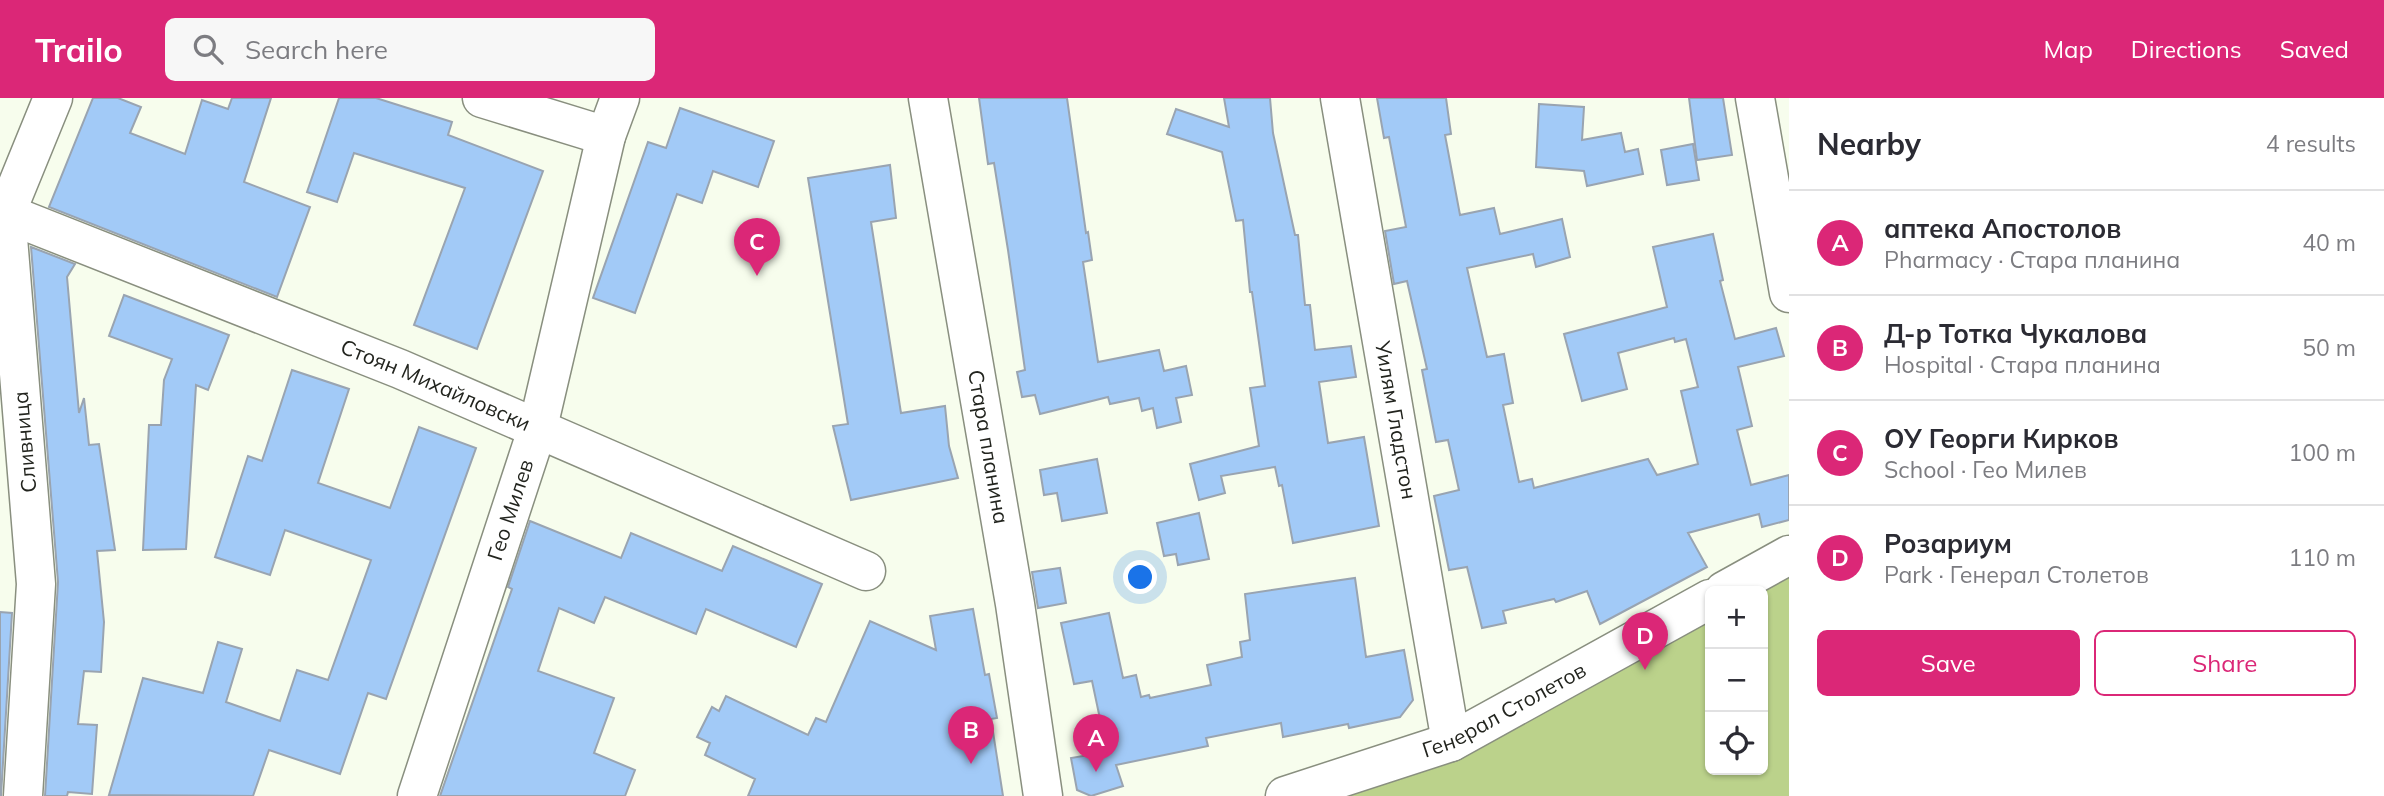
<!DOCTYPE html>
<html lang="en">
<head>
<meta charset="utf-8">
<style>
	body { margin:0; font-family:Mulish,sans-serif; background:#f7f7f7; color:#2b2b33 }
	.controls { position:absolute; right:21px; bottom:21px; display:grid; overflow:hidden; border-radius:10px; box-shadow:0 2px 5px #0004 }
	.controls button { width:63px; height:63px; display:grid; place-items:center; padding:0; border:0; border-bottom:2px solid #e1e1e2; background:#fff; color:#2b2b33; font:35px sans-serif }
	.you { position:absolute; left:1141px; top:480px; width:24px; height:24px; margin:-18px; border:5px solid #fff; border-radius:50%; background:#1a73e8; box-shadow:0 0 0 10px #1a73e833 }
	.badge { display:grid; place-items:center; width:46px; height:46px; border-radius:50%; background:#db2777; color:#fff; font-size:23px; font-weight:700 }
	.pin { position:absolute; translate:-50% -58px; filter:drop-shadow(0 2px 4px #0008) }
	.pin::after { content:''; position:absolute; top:37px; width:24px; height:21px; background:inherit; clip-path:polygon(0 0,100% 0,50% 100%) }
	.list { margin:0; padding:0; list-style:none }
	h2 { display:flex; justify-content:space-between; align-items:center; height:91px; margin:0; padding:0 28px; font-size:30px }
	h2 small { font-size:23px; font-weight:400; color:#7c7c81 }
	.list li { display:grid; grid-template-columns:46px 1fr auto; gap:21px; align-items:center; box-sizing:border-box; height:105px; padding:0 28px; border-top:2px solid #e1e1e2 }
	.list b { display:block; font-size:26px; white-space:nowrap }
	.list p { margin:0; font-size:23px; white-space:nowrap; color:#7c7c81 }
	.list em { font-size:23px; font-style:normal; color:#7c7c81 }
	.actions { display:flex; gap:14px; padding:21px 28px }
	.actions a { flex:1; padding:16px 0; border:2px solid #db2777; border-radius:10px; text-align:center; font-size:24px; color:#db2777 }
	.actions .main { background:#db2777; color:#fff }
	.icon { flex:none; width:38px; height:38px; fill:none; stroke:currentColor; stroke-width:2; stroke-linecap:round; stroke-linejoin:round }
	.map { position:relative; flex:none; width:1789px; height:698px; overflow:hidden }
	header { display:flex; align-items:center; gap:42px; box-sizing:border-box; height:98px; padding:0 35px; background:#db2777; color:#fff }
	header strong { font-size:33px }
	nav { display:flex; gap:38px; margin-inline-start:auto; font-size:24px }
	.search { width:490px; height:63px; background:#f7f7f7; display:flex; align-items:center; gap:18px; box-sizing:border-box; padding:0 24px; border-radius:10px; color:#7c7c81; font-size:26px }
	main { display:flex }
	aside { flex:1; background:#fff }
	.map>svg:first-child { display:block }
</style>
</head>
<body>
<header>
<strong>Trailo</strong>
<div class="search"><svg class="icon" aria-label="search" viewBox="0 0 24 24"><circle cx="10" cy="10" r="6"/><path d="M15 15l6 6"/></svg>Search here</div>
<nav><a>Map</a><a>Directions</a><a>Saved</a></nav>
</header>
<main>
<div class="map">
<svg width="1789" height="698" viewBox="0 0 1789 698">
	<rect width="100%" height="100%" fill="#f7fded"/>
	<polygon fill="#bbd28b" points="1789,457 1789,698 1313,698 1710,501 1710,672 1763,672 1763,493"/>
	<g fill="#a2caf7" stroke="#99a4b1" stroke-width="2">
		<polygon points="93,0 118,0 141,9 130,35 185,56 202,2 228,11 232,0 271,0 244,84 310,109 277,199 49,109"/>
		<polygon points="339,0 376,0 452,24 448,37 543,73 477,251 414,227 465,90 354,55 337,104 307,94"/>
		<polygon points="979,0 1067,0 1086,135 1088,134 1092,162 1083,164 1098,264 1159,252 1164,273 1186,268 1192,297 1176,300 1181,324 1157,330 1153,310 1142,313 1139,300 1110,306 1108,299 1040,316 1035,297 1022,299 1017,274 1025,272 1008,152 994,65 988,66"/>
		<polygon points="1224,0 1270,0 1273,35 1295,137 1298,137 1305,207 1310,207 1315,252 1351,248 1356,279 1319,284 1328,345 1364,339 1379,428 1293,445 1282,387 1279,388 1275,369 1221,378 1225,395 1199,402 1190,366 1259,348 1250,290 1265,288 1252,194 1250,194 1243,122 1236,123 1222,54 1167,36 1176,11 1229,29"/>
		<polygon points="1377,0 1446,0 1451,36 1445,37 1460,117 1494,110 1500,136 1562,121 1570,159 1536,169 1533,156 1467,170 1487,259 1504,256 1513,305 1503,307 1519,384 1532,381 1534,390 1648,361 1657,377 1698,366 1681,293 1698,289 1686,241 1675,244 1674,240 1618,255 1627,291 1582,303 1564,236 1667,209 1653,149 1713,136 1723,182 1720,183 1735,241 1776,230 1784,258 1738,269 1752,328 1737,332 1751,387 1789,377 1789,422 1762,429 1759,416 1688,435 1707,469 1600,526 1587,493 1556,504 1554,501 1503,513 1506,525 1482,530 1467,469 1449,472 1434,398 1459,392 1448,342 1436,344 1422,272 1427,271 1407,183 1394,186 1385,133 1406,129 1389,39 1384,40"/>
		<polygon points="1689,0 1723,0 1732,57 1697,62"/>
		<polygon points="1539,6 1584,9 1582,42 1621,35 1625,54 1638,51 1643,76 1587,88 1584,73 1536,69"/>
		<polygon points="680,10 774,43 758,89 713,73 702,105 677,96 635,215 593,200 648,44 666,50"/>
		<polygon points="1693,46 1699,82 1667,87 1661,52"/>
		<polygon points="890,67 896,120 871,124 901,315 945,308 949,348 958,380 851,402 833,328 848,326 808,80"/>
		<polygon points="31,149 75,166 67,179 79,315 84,300 89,347 99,346 115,452 97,453 104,524 101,574 84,573 78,626 97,627 92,696 68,694 67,698 45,698 58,484"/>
		<polygon points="124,197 229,237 208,292 196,287 186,451 143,452 149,327 161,327 164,282 172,261 109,238"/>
		<polygon points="292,272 349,291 318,385 390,410 419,329 476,350 386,601 368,595 340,676 269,652 253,698 109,697 143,580 203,595 218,544 242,551 226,604 280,623 297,572 328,582 371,462 285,432 270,477 215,459 248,358 262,363"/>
		<polygon points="1097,361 1107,415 1062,423 1057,395 1044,397 1040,372"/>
		<polygon points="1199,415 1209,461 1178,467 1176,456 1164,458 1157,425"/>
		<polygon points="530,423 621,460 631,435 722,473 733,448 822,486 796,549 706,511 696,536 605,499 594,525 559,510 538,573 614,600 594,655 635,672 625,698 440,698 512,491 508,489"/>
		<polygon points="1060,470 1066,505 1038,510 1032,474"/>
		<polygon points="1355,480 1366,559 1404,552 1413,602 1400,619 1349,630 1348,626 1283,639 1281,625 1206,640 1208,648 1116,667 1123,688 1091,698 1077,692 1071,660 1107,654 1092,583 1074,586 1061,525 1109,515 1123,580 1136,577 1141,599 1149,597 1150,600 1211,587 1207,567 1242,559 1240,544 1250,542 1245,496"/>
		<polygon points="973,511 985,577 989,576 997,620 991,621 1003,698 748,698 755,681 705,657 710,645 697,639 712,609 719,613 726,598 808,637 816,620 826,624 870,523 936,552 930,518"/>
		<polygon points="0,514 12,515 1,698 0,698"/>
	</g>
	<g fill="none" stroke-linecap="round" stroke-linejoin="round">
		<g stroke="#898f7f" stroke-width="41">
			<g id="minor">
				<polyline points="482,0 606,38"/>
				<path id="s1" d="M928,0l87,506 28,192"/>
				<path id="s2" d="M1340,0l111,644"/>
				<polyline points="1755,0 1789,195"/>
				<path id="s3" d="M0,113l400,158 466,202"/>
				<polyline points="1724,493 1789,457"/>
				<polyline points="23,698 36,486 6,115 53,0"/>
				<path id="s4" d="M417,698l121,-369 68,-291 14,-38"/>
				<path id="s5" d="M1285,698l166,-54 259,-143"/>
			</g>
		</g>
		<use href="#minor" stroke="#fff" stroke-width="38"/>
	</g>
	<g text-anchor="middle" stroke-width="6" stroke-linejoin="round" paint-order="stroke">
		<g font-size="21" fill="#22241e" stroke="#fff">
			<text dy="7" stroke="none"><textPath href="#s3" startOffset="469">Стоян Михайловски</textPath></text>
			<text dy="7" stroke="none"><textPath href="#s2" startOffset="327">Уилям Гладстон</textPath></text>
			<text transform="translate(25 344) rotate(-95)" y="7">Сливница</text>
			<text dy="7" stroke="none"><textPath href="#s1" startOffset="354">Стара планина</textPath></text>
			<text dy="7" stroke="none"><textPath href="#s4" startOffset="301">Гео Милев</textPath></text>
			<text dy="7" stroke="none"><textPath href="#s5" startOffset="236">Генерал Столетов</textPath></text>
		</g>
	</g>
</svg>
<div class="controls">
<button>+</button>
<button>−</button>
<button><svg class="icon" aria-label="locate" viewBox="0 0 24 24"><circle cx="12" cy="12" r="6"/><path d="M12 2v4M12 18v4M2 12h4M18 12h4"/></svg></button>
</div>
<div class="you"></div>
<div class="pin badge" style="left:1096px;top:674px">A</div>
<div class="pin badge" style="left:971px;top:666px">B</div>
<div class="pin badge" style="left:757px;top:178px">C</div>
<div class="pin badge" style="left:1645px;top:572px">D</div>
</div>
<aside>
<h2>Nearby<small>4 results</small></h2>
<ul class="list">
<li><span class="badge">A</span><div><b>аптека Апостолов</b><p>Pharmacy · Стара планина</p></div><em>40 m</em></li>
<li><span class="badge">B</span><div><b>Д-р Тотка Чукалова</b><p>Hospital · Стара планина</p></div><em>50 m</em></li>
<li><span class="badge">C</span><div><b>ОУ Георги Кирков</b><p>School · Гео Милев</p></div><em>100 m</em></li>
<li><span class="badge">D</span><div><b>Розариум</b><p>Park · Генерал Столетов</p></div><em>110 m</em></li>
</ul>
<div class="actions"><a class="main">Save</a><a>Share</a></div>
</aside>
</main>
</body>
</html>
